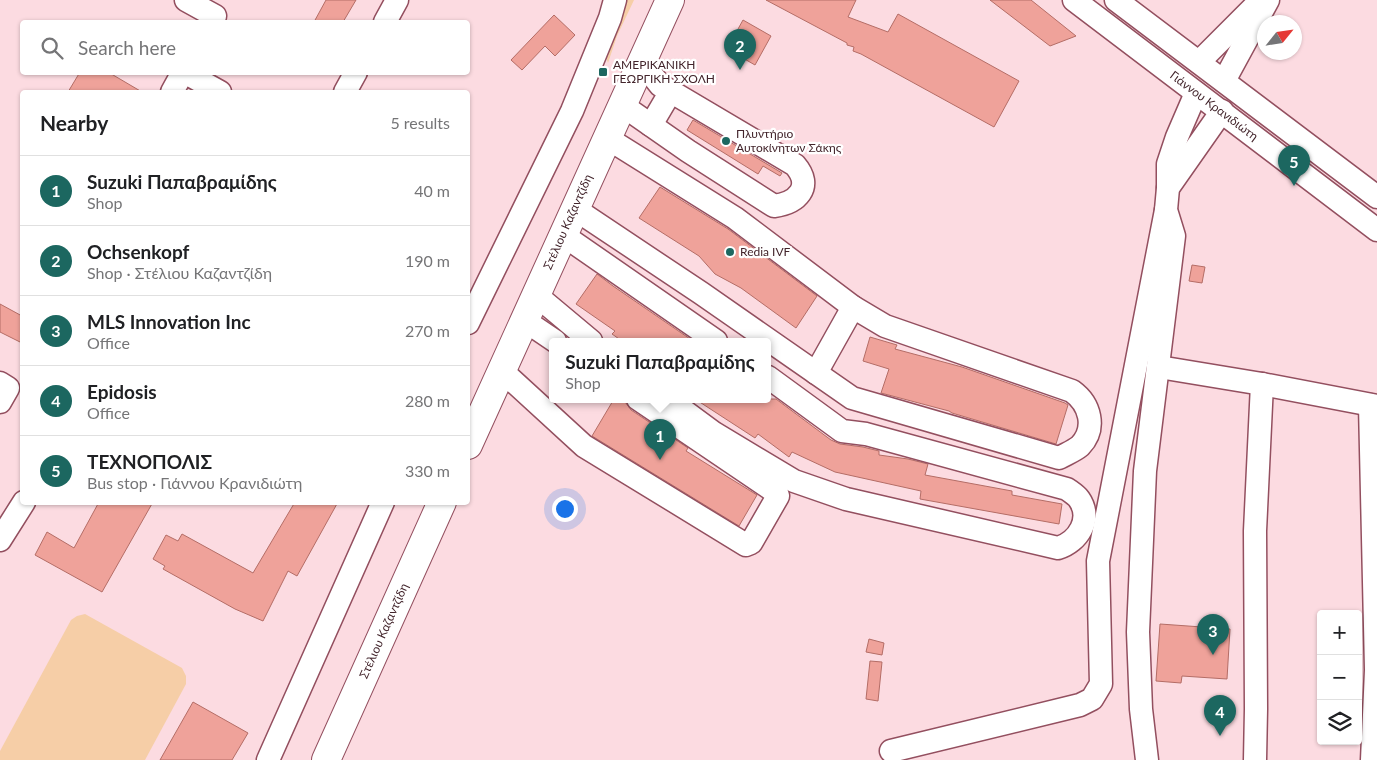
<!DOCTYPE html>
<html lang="en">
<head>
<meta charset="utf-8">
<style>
	body { margin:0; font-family:Lato,sans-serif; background:#f2f2f2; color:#202124 }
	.controls { position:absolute; right:15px; bottom:15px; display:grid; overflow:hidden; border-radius:5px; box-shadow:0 1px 4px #0004 }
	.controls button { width:45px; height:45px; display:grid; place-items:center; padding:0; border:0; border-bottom:1px solid #e0e0e0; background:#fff; color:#202124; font:25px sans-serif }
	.compass { position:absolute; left:1257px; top:15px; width:45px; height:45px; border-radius:50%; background:#fff; box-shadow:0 1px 4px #0004; rotate:60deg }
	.you { position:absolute; left:564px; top:508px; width:18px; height:18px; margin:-12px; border:4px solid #fff; border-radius:50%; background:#1a73e8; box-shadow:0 0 0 8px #1a73e833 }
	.badge { display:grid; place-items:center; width:32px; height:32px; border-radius:50%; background:#1c6760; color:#fff; font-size:16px; font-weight:700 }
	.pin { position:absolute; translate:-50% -41px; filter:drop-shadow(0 1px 2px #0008) }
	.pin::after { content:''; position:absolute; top:26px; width:18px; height:15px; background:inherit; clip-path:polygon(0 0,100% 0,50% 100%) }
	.popup { position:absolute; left:549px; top:338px; width:222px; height:65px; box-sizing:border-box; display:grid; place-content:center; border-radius:5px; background:#fff; filter:drop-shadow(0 1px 4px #0005); font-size:16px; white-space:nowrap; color:#757577 }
	.popup b { font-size:19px; color:#202124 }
	.popup::after { content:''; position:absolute; left:50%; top:100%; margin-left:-10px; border:10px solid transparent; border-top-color:#fff }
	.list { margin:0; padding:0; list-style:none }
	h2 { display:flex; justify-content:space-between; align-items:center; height:65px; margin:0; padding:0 20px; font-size:21px }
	h2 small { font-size:16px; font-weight:400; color:#757577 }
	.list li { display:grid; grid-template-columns:32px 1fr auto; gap:15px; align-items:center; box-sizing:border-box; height:70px; padding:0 20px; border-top:1px solid #e0e0e0 }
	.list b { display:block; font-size:19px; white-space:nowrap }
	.list p { margin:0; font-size:16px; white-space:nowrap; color:#757577 }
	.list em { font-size:16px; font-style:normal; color:#757577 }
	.icon { flex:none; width:28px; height:28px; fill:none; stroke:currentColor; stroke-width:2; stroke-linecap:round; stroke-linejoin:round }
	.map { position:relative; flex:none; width:1377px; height:760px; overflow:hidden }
	.search { position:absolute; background:#fff; box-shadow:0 1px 4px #0004; left:20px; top:20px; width:450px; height:55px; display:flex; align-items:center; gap:12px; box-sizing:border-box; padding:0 18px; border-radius:5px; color:#757577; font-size:19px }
	.panel { position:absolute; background:#fff; box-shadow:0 1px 4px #0004; left:20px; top:90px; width:450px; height:415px; border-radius:5px }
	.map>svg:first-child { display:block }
</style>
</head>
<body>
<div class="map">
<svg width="1377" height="760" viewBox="0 0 1377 760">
	<rect width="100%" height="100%" fill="#fcdbe1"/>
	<g fill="#f6cea7">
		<polygon points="622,0 634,0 617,36 608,63 605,54"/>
		<polygon points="85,614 182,668 186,676 186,684 145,760 0,760 0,751 71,620 77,616"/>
	</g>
	<g fill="#efa29a" stroke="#b46d66">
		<polygon points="326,0 356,0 343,22 314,22"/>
		<polygon points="766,0 856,0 848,17 888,32 898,14 1019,81 994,127 861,54 853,51 854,47 847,45 847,43"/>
		<polygon points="990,0 1031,0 1076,36 1050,46"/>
		<polygon points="554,15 575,35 555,56 545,46 522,70 511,60"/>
		<polygon points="743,20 771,36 755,65 727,49"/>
		<polygon points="80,72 108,72 142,92 68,92"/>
		<polygon points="693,120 782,173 780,176 763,166 758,174 687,130"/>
		<polygon points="660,187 728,229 817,296 796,328 741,288 715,274 699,256 639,218"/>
		<polygon points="1192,265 1205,267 1202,283 1189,281"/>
		<polygon points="597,274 613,286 693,341 622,341 612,334 615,331 576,304"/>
		<polygon points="0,304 22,316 22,343 0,332"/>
		<polygon points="870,337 897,345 895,349 962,367 1065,403 1068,405 1056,444 952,413 949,411 881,393 889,369 863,361"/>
		<polygon points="614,399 619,399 626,403 631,410 688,448 686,451 757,495 739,526 592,436"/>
		<polygon points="695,399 776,399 831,440 840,444 863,447 879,451 879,455 908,459 928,464 925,475 1012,491 1012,495 1062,504 1059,524 920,499 921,491 835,472 792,452 789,457 758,434 755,438"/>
		<polygon points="99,502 153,502 102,592 35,555 47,532 74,548"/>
		<polygon points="295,502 338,502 297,576 288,571 263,621 235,609 163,569 165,566 153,559 166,535 178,541 182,534 253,573"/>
		<polygon points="1160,624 1230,629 1227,679 1182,676 1181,683 1156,681"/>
		<polygon points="869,639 884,643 882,655 866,652"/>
		<polygon points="870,661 882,662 878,701 866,699"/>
		<polygon points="193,702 248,733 232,760 160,760"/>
	</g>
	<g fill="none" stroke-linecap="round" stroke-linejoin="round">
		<g stroke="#934f5f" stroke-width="25">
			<g id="minor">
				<polyline points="186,0 215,16"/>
				<polyline points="1074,0 1377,230"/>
				<polyline points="1116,0 1377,197"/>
				<polyline points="385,22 397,0"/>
				<polyline points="1199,62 1260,1"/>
				<polyline points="184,72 220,92"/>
				<polyline points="1224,81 1268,0"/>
				<polyline points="172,92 183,72"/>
				<polyline points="345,92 356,72"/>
				<path d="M622,105l66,46 86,55c23,-3 40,-19 21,-41l-135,-80 -8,-10 -13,-8"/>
				<polyline points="651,125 671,91"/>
				<polyline points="1168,188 1168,164 1177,137 1196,93"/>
				<path d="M575,209l126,84 151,105 207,60c7,-4 15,-7 21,-12 17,-18 10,-42 -8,-55l-187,-65 -32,-19 -118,-89 -128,-80"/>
				<polyline points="563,235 716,341"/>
				<polyline points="536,295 591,341"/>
				<polyline points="524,320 555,341"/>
				<polyline points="468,323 572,111 610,18 615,0"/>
				<polyline points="1159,367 1262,384 1377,406"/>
				<polyline points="501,370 584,446 746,545 751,543 778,496 777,493 638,399"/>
				<polyline points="816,373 853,307"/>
				<polyline points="0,383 8,388 0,402"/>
				<path d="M668,399l46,34 80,48 52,18 212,49c20,-6 35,-29 21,-49 -3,-4 -8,-7 -12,-10l-201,-55 -24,-3 -74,-54"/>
				<polyline points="1370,405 1376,670 1372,760"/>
				<polyline points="0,540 24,502"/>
				<polyline points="891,751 1080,705 1092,699 1101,684 1098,561 1166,210"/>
				<polyline points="268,760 383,502"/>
				<polyline points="1147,760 1141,709 1138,632 1145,471 1174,236 1166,210 1168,188 1222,111"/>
				<polyline points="1255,760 1256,709 1255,531 1262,384"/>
			</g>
		</g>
		<g stroke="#934f5f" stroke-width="30">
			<g id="major">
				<polyline points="468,445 670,0"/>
				<polyline points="326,760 442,502"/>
			</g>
		</g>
		<use href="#minor" stroke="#fff" stroke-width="22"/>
		<use href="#major" stroke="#fff" stroke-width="28"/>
	</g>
	<g fill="#1c6760" stroke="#fff" stroke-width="2">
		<rect x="598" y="67" width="10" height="10" rx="2.5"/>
		<circle cx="726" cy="141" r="5"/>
		<circle cx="730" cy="252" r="5"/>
	</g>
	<g text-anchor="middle" stroke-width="4.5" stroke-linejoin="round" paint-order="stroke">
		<g font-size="12" fill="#42242b" stroke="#fff" text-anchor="start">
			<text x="613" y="69">ΑΜΕΡΙΚΑΝΙΚΗ<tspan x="613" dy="14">ΓΕΩΡΓΙΚΗ ΣΧΟΛΗ</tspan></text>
			<text x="736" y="138">Πλυντήριο<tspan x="736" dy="14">Αυτοκίνητων Σάκης</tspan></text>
			<text x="740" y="256">Redia IVF</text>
		</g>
		<g font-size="12" fill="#42242b" stroke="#fff">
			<text transform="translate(1214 106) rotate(37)" y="4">Γιάννου Κρανιδιώτη</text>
			<text transform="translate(568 222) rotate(-66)" y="4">Στέλιου Καζαντζίδη</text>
			<text transform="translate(384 631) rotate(-66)" y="4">Στέλιου Καζαντζίδη</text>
		</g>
	</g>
</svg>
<div class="controls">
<button>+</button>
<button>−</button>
<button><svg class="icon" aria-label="layers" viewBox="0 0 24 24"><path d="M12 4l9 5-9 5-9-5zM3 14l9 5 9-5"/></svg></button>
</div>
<svg class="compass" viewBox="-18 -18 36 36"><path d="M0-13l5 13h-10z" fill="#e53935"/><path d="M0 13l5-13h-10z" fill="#757577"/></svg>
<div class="you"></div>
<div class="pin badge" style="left:660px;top:460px">1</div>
<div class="popup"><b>Suzuki Παπαβραμίδης</b>Shop</div>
<div class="pin badge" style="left:740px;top:70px">2</div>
<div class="pin badge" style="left:1213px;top:655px">3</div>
<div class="pin badge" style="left:1220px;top:736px">4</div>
<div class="pin badge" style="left:1294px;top:186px">5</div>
<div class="search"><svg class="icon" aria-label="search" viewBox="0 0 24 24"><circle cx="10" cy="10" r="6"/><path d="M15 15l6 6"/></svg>Search here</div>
<section class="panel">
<h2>Nearby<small>5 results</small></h2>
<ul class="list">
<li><span class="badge">1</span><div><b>Suzuki Παπαβραμίδης</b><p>Shop</p></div><em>40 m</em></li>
<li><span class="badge">2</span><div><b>Ochsenkopf</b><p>Shop · Στέλιου Καζαντζίδη</p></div><em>190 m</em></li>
<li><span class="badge">3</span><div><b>MLS Innovation Inc</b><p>Office</p></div><em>270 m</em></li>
<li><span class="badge">4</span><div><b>Epidosis</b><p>Office</p></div><em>280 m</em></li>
<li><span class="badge">5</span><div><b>ΤΕΧΝΟΠΟΛΙΣ</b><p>Bus stop · Γιάννου Κρανιδιώτη</p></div><em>330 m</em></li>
</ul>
</section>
</div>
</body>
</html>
